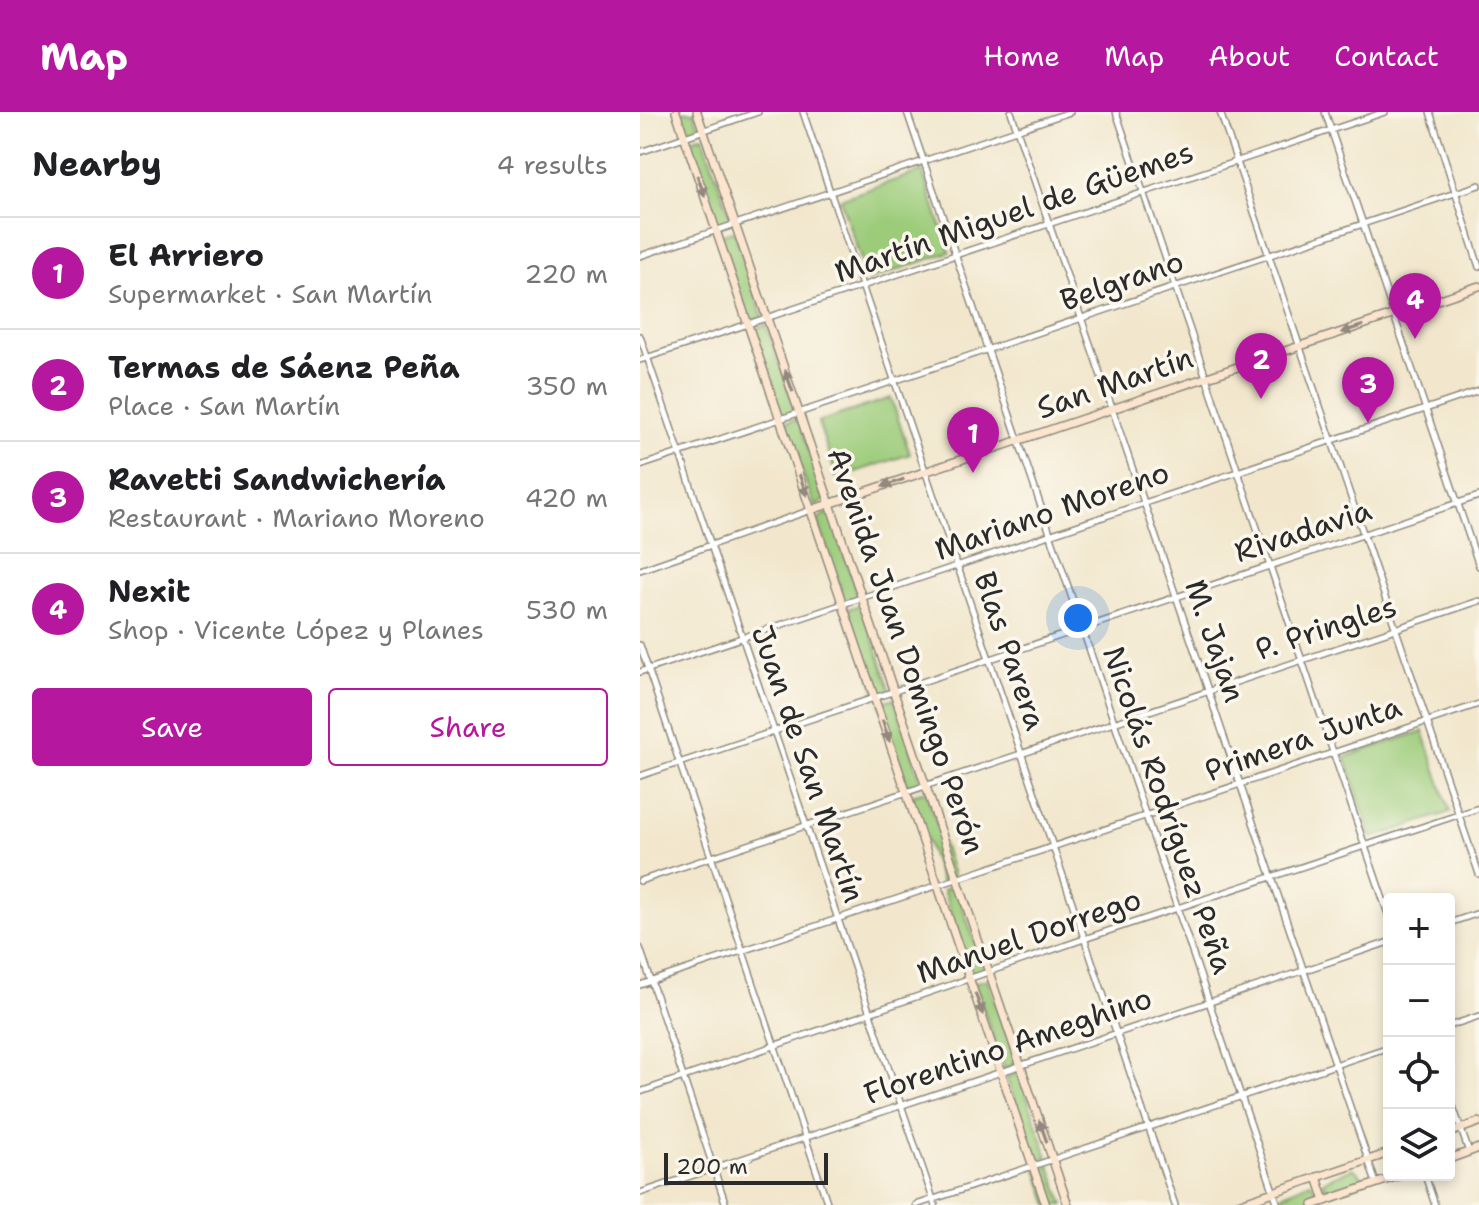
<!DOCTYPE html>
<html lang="en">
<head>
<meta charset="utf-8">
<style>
	body { margin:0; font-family:"Shantell Sans",sans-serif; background:#f6f6f6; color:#202124 }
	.controls { position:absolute; right:24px; bottom:24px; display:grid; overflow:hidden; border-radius:8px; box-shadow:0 4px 12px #0003 }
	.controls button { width:72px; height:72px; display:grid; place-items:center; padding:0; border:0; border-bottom:2px solid #e0e0e0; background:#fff; color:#202124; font:40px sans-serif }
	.scale { position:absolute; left:24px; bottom:20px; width:164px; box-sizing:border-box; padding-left:8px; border:4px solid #2b2b2b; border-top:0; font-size:22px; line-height:28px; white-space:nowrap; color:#2b2b2b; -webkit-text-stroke:6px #fbf7ec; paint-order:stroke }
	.you { position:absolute; left:438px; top:506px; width:28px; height:28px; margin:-20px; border:6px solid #fff; border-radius:50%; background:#1a73e8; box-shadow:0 0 0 12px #1a73e833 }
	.badge { display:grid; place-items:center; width:52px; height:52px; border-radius:50%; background:#b5179e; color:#fff; font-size:26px; font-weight:700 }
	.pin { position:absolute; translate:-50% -66px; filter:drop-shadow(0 2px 4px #0008) }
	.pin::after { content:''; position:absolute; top:42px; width:28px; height:24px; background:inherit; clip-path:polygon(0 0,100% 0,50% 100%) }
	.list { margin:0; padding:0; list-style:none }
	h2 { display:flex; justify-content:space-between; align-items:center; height:104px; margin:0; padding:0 32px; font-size:34px }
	h2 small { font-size:26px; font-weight:400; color:#757577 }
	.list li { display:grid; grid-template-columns:52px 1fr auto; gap:24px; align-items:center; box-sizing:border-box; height:112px; padding:0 32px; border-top:2px solid #e0e0e0 }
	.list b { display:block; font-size:30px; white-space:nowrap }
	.list p { margin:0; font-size:26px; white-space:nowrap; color:#757577 }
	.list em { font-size:26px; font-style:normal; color:#757577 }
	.actions { display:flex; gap:16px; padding:24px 32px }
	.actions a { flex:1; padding:18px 0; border:2px solid #b5179e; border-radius:8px; text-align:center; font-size:28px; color:#b5179e }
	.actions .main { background:#b5179e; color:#fff }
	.icon { flex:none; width:44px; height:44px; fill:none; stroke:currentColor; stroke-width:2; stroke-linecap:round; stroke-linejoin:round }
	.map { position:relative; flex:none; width:839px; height:1093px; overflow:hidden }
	header { display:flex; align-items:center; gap:48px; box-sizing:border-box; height:112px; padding:0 40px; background:#b5179e; color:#fff }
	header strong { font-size:38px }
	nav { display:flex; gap:44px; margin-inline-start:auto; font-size:28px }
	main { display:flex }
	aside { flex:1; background:#fff }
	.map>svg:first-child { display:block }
</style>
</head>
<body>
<header>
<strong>Map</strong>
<nav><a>Home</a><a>Map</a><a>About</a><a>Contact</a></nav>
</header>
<main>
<aside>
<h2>Nearby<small>4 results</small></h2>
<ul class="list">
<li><span class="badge">1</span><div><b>El Arriero</b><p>Supermarket · San Martín</p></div><em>220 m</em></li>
<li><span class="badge">2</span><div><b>Termas de Sáenz Peña</b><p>Place · San Martín</p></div><em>350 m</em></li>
<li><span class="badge">3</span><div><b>Ravetti Sandwichería</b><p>Restaurant · Mariano Moreno</p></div><em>420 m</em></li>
<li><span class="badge">4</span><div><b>Nexit</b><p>Shop · Vicente López y Planes</p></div><em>530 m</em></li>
</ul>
<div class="actions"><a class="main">Save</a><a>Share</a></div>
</aside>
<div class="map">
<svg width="839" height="1093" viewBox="0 0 839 1093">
	<rect width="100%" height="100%" fill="#fbf7ec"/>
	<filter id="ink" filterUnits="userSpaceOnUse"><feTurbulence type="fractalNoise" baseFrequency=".0125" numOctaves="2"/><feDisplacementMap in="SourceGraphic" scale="16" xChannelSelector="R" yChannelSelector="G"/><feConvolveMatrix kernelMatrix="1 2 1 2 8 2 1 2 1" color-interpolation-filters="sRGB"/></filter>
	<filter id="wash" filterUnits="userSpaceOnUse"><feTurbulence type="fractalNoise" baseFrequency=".006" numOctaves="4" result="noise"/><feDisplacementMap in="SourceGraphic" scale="32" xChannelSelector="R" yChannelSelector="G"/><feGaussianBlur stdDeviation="1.8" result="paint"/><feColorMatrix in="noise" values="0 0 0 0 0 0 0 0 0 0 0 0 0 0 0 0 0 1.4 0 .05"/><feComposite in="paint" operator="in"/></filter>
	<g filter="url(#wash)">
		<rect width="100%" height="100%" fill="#f2e7cd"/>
		<g fill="#9ccc7a" stroke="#647c52" stroke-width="2">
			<polygon points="39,0 54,0 60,17 46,21"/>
			<polygon points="63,24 92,111 77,116 48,29"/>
			<polygon points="282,59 310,140 228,168 200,87"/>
			<polygon points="94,119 123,205 109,210 79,124"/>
			<polygon points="126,213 156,300 141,305 111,218"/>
			<polygon points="251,286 270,342 197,366 178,310"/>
			<polygon points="158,306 185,388 175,395 144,311"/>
			<polygon points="185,402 191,403 218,485 205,490 178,408"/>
			<polygon points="222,492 251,580 237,584 208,497"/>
			<polygon points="254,586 282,672 268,677 240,591"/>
			<polygon points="783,619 810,700 732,726 705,645"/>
			<polygon points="286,679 314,766 301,770 271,683"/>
			<polygon points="315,773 345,858 332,863 303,778"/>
			<polygon points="347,867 377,952 364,956 334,871"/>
			<polygon points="379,961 408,1045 395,1049 366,965"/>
			<polygon points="410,1054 424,1093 409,1093 397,1058"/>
			<polygon points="713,1056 723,1065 720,1072 691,1081 682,1070"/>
			<polygon points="670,1070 678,1080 677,1084 653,1093 645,1091 642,1083"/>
		</g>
	</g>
	<g filter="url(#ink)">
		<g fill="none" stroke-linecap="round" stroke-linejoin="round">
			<g stroke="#8e897c" stroke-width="8">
				<g id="minor">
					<polyline points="163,0 535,1093"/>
					<polyline points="267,0 638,1093"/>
					<polyline points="371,0 736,1071"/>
					<polyline points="476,0 749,805"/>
					<polyline points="580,0 839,762"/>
					<polyline points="685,0 839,454"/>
					<polyline points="790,0 839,155"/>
					<polyline points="0,40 118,0"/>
					<polyline points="0,144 430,0"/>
					<polyline points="0,224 295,1093"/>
					<polyline points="0,248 745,0"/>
					<polyline points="0,354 839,73"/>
					<polyline points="0,458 171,398"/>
					<polyline points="0,533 188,1093"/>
					<polyline points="0,560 839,279"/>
					<polyline points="0,664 839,384"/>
					<polyline points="0,769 839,489"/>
					<polyline points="809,811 839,801"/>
					<polyline points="0,836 86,1093"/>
					<polyline points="0,873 839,592"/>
					<polyline points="809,914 839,904"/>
					<polyline points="0,980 444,827 839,696"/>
					<polyline points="809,983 829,1040"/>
					<polyline points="785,1063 795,1093"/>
					<polyline points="0,1081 749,830"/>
					<polyline points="276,1093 749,935"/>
				</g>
			</g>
			<g stroke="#8e897c" stroke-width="10">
				<g id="secondary">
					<polyline points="36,0 406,1093"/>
					<polyline points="57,0 428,1093"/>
					<polyline points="171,398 839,174"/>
					<polyline points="809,1021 839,1010"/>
					<polyline points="809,1047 839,1036"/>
					<polyline points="677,1065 685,1089"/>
					<polyline points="595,1093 749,1041"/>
					<polyline points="673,1093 761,1063"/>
				</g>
			</g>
			<use href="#minor" stroke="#fff" stroke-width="5"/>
			<use href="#secondary" stroke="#fbe5cf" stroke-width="7"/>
		</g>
		<defs><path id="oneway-solid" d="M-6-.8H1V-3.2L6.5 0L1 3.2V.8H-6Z" transform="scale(2)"/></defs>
		<g fill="#93887d">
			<use href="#oneway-solid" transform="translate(61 74) rotate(71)"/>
			<use href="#oneway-solid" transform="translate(712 217) rotate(162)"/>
			<use href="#oneway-solid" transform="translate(149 269) rotate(-109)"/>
			<use href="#oneway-solid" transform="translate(253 371) rotate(161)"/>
			<use href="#oneway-solid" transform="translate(163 373) rotate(71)"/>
			<use href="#oneway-solid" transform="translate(246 619) rotate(71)"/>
			<use href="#oneway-solid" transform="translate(339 892) rotate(71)"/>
			<use href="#oneway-solid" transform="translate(403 1019) rotate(-109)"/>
		</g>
	</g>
	<g text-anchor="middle" stroke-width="7" stroke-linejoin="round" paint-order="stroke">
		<g font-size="30" fill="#2b2b2b" stroke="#fbf7ec">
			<text transform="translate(374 100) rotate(-19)" y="10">Martín Miguel de Güemes</text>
			<text transform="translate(482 169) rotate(-19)" y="10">Belgrano</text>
			<text transform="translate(475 271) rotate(-19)" y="10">San Martín</text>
			<text transform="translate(412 399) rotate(-19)" y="10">Mariano Moreno</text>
			<text transform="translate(663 419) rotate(-18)" y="10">Rivadavia</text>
			<text transform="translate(686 516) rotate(-18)" y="10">P. Pringles</text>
			<text transform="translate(575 529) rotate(71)" y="10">M. Jajan</text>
			<text transform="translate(266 539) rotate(71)" y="10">Avenida Juan Domingo Perón</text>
			<text transform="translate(370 539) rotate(71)" y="10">Blas Parera</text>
			<text transform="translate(663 627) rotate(-19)" y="10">Primera Junta</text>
			<text transform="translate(168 652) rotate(71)" y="10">Juan de San Martín</text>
			<text transform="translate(528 698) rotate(71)" y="10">Nicolás Rodríguez Peña</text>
			<text transform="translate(389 824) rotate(-19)" y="10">Manuel Dorrego</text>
			<text transform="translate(368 934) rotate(-19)" y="10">Florentino Ameghino</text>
		</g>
	</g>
</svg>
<div class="controls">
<button>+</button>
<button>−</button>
<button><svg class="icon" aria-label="locate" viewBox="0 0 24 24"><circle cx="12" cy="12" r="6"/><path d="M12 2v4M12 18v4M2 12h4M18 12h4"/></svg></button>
<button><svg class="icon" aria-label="layers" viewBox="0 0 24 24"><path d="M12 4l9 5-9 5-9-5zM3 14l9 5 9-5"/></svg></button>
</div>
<div class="scale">200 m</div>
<div class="you"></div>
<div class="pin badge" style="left:333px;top:361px">1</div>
<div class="pin badge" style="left:621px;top:287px">2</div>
<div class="pin badge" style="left:728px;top:311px">3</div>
<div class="pin badge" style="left:775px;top:227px">4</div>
</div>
</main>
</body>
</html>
